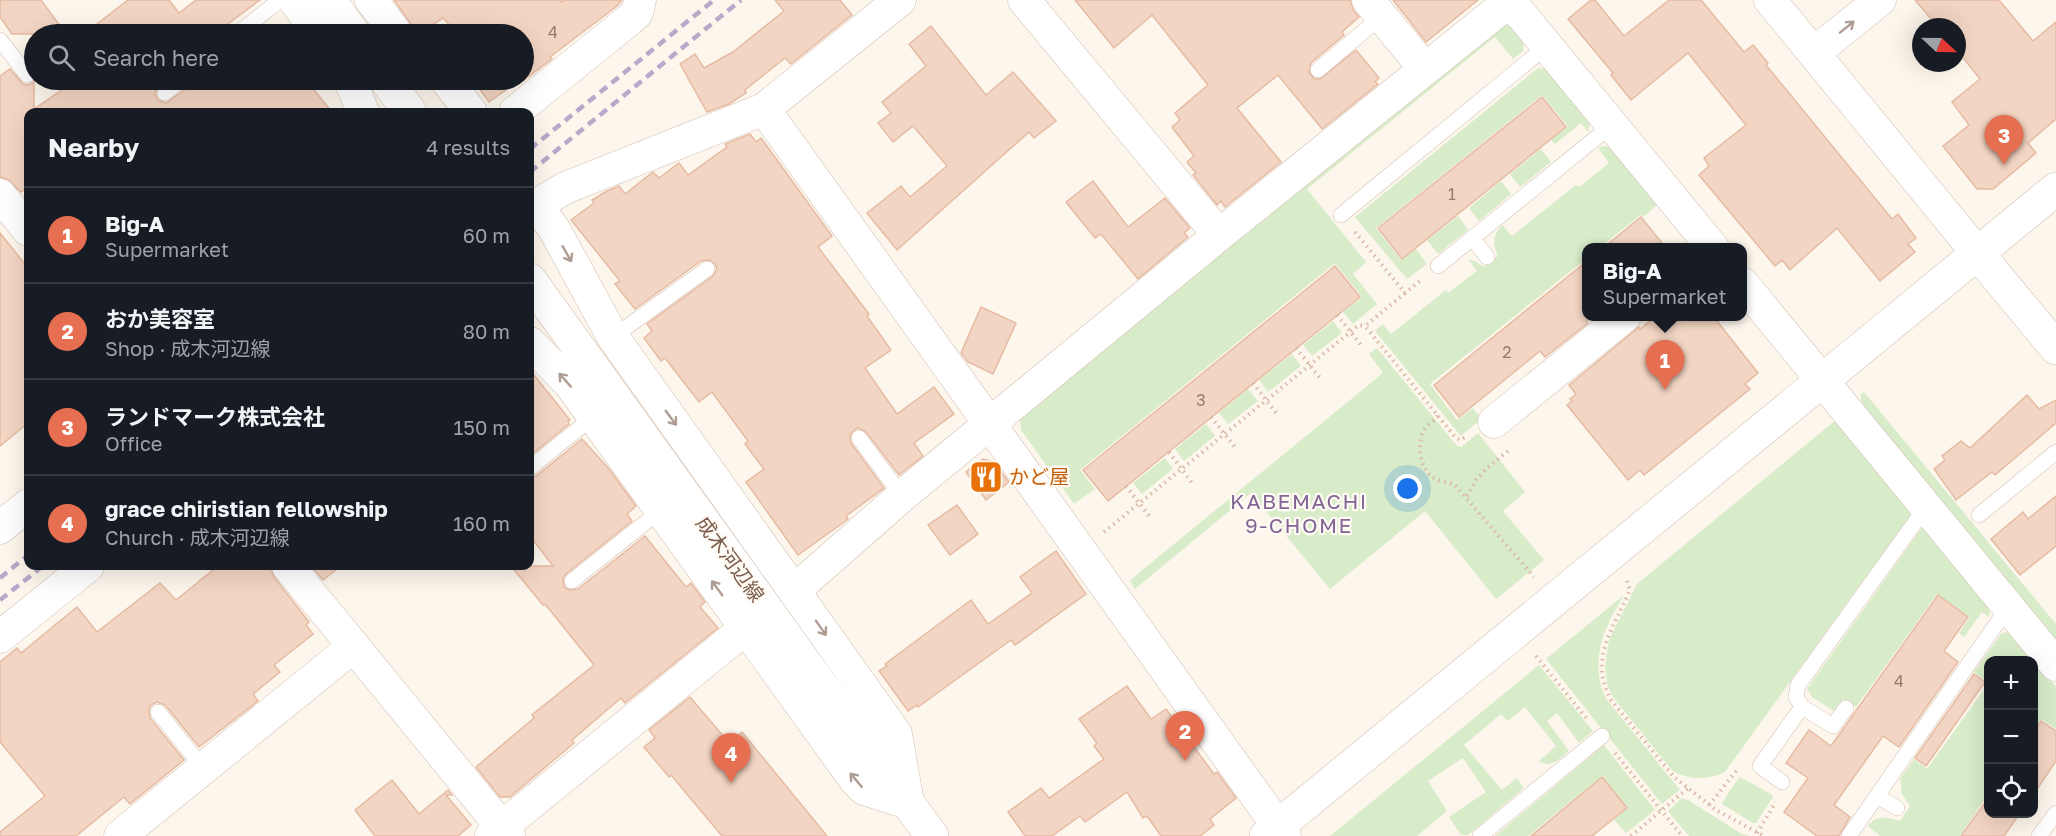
<!DOCTYPE html>
<html lang="en">
<head>
<meta charset="utf-8">
<style>
	body { margin:0; font-family:"Golos Text","Noto Sans JP",sans-serif; background:#20242c; color:#f1f3f6 }
	.controls { position:absolute; right:18px; bottom:18px; display:grid; overflow:hidden; border-radius:12px; box-shadow:0 6px 24px #0002 }
	.controls button { width:54px; height:54px; display:grid; place-items:center; padding:0; border:0; border-bottom:2px solid #363941; background:#171b24; color:#f1f3f6; font:30px sans-serif }
	.compass { position:absolute; left:1912px; top:18px; width:54px; height:54px; border-radius:50%; background:#171b24; box-shadow:0 6px 24px #0002; rotate:112deg }
	.you { position:absolute; left:1408px; top:489px; width:21px; height:21px; margin:-15px; border:4px solid #fff; border-radius:50%; background:#1a73e8; box-shadow:0 0 0 9px #1a73e833 }
	.badge { display:grid; place-items:center; width:39px; height:39px; border-radius:50%; background:#e76f51; color:#fff; font-size:20px; font-weight:700 }
	.pin { position:absolute; translate:-50% -50px; filter:drop-shadow(0 2px 3px #0008) }
	.pin::after { content:''; position:absolute; top:32px; width:21px; height:18px; background:inherit; clip-path:polygon(0 0,100% 0,50% 100%) }
	.popup { position:absolute; left:1582px; top:243px; width:165px; height:78px; box-sizing:border-box; display:grid; place-content:center; border-radius:12px; background:#171b24; filter:drop-shadow(0 2px 4px #0005); font-size:20px; white-space:nowrap; color:#9ea1a6 }
	.popup b { font-size:22px; color:#f1f3f6 }
	.popup::after { content:''; position:absolute; left:50%; top:100%; margin-left:-12px; border:12px solid transparent; border-top-color:#171b24 }
	.list { margin:0; padding:0; list-style:none }
	h2 { display:flex; justify-content:space-between; align-items:center; height:78px; margin:0; padding:0 24px; font-size:26px }
	h2 small { font-size:20px; font-weight:400; color:#9ea1a6 }
	.list li { display:grid; grid-template-columns:39px 1fr auto; gap:18px; align-items:center; box-sizing:border-box; height:96px; padding:0 24px; border-top:2px solid #363941 }
	.list b { display:block; font-size:22px; white-space:nowrap }
	.list p { margin:0; font-size:20px; white-space:nowrap; color:#9ea1a6 }
	.list em { font-size:20px; font-style:normal; color:#9ea1a6 }
	.icon { flex:none; width:33px; height:33px; fill:none; stroke:currentColor; stroke-width:2; stroke-linecap:round; stroke-linejoin:round }
	.map { position:relative; flex:none; width:2056px; height:836px; overflow:hidden }
	.search { position:absolute; background:#171b24; box-shadow:0 6px 24px #0002; left:24px; top:24px; width:510px; height:66px; display:flex; align-items:center; gap:15px; box-sizing:border-box; padding:0 21px; border-radius:33px; color:#9ea1a6; font-size:22px }
	.panel { position:absolute; background:#171b24; box-shadow:0 6px 24px #0002; left:24px; top:108px; width:510px; height:462px; border-radius:12px }
	.map>svg:first-child { display:block }
</style>
</head>
<body>
<div class="map">
<svg width="2056" height="836" viewBox="0 0 2056 836">
	<rect width="100%" height="100%" fill="#fdf6ec"/>
	<g fill="#d8ecc9">
		<polygon points="1506,25 1514,27 1524,40 1523,51 1513,59 1495,37 1307,189 1366,262 1353,274 1377,304 1353,324 1343,312 1362,297 1335,263 1080,470 1095,489 1074,504 1021,430 1020,418 1500,26"/>
		<polygon points="1538,68 1548,69 1590,122 1588,132 1581,123 1555,144 1551,140 1568,126 1542,95 1376,228 1401,260 1416,249 1427,264 1407,279 1355,217"/>
		<path d="M1603,146l7,1 48,57 -15,13 -2,-2 -41,32 -13,1v10l-157,126 27,36 16,-12 8,11 -19,16h-2l-85,-104 8,-7 8,10 55,-44 2,3 29,-22 -9,-12 9,3 7,5 14,-11c-6,-12 -5,-21 4,-31l10,11 64,-51 3,2 30,-24 -11,-15z"/>
		<polygon points="1541,149 1551,162 1520,187 1510,174"/>
		<polygon points="1501,181 1511,194 1479,221 1469,208"/>
		<polygon points="1458,216 1468,230 1438,254 1427,240"/>
		<polygon points="1333,321 1342,333 1312,356 1303,345"/>
		<polygon points="1377,348 1457,446 1461,447 1478,433 1525,492 1503,511 1544,560 1496,599 1425,511 1330,589 1251,493 1135,589 1130,581 1146,567 1383,373 1369,354"/>
		<polygon points="1292,354 1301,366 1268,392 1259,380"/>
		<polygon points="1248,389 1258,401 1228,424 1219,413"/>
		<polygon points="1864,392 2056,624 2056,645 1865,411 1860,395"/>
		<path d="M1837,419l75,94 -187,259c-16,8 -40,9 -54,-3l-59,-73 -5,-12 -2,-18 4,-26 28,-56z"/>
		<polygon points="1206,424 1215,436 1184,461 1175,449"/>
		<polygon points="1165,458 1173,469 1142,494 1133,483"/>
		<polygon points="1923,526 1990,608 1989,617 1982,612 1964,637 1959,633 1970,617 1937,594 1856,707 1843,699 1834,711 1812,697 1807,689"/>
		<path d="M1624,595c-5,10 -12,19 -16,30 -11,22 -14,53 -1,75l73,90 -18,14 -116,-145z"/>
		<polygon points="2008,632 2012,633 2056,687 2056,729 2041,719 2034,730 2034,660 1988,660 1988,682 1974,672 2001,634"/>
		<path d="M1539,665l54,66 -14,12 -22,-30 -10,8 22,30c-10,8 -18,18 -30,10l17,-15 -31,-39 -17,14 -7,-7 -37,31 38,45 15,-12 7,10 -56,47h-7l-12,-18 37,-25 -23,-34 -35,23 19,30 -30,25h-87z"/>
		<path d="M1988,684v110l-28,42h-80l-12,-10c8,-11 19,-9 32,-5l10,-15 -8,-12 -2,-15 14,-20 13,10z"/>
		<polygon points="1604,745 1655,810 1626,833 1614,820 1628,808 1602,776 1528,836 1495,836"/>
		<polygon points="1740,777 1771,794 1773,797 1756,823 1753,823 1722,804 1730,790"/>
		<polygon points="1682,798 1688,800 1742,834 1750,836 1689,836 1668,811"/>
	</g>
	<g fill="#f3d5c3" stroke="#e6bba3" stroke-width="1.5">
		<polygon points="0,0 41,0 66,34 12,34 0,17"/>
		<polygon points="128,0 169,0 179,13 196,0 260,0 214,34 84,34"/>
		<polygon points="394,0 560,0 561,2 564,0 622,0 617,6 550,57 552,59 525,79 524,77 524,34 458,34 443,18 418,34"/>
		<polygon points="775,0 840,0 852,15 791,64 785,58 745,90 746,93 729,104 707,112 680,64 695,54 704,68 733,52 784,11"/>
		<polygon points="1075,0 1350,0 1354,11 1359,17 1342,32 1344,35 1311,63 1309,72 1314,79 1320,79 1356,50 1379,78 1375,82 1378,84 1322,129 1278,75 1237,108 1281,162 1225,207 1221,201 1217,205 1193,175 1196,173 1187,162 1194,156 1172,127 1180,120 1175,113 1208,85 1152,15 1114,48"/>
		<polygon points="1393,0 1478,0 1426,42"/>
		<polygon points="1591,0 1595,0 1624,36 1669,0 1701,0 1744,52 1753,45 1768,63 1766,65 1892,219 1898,214 1916,238 1908,244 1915,252 1880,281 1837,228 1790,270 1782,260 1775,266 1699,175 1709,166 1704,158 1746,125 1688,53 1631,100 1611,75 1613,73 1568,19"/>
		<polygon points="1915,0 1999,0 2033,41 2056,22 2056,119 2028,143 2036,153 1993,189 1977,189 1943,146 1969,125 1952,102 1980,79 1957,50 1957,27 1938,27"/>
		<polygon points="931,26 986,95 1013,72 1056,121 1034,138 1029,132 897,250 867,213 901,186 910,197 947,166 913,126 893,142 878,123 891,113 882,102 926,66 909,44"/>
		<polygon points="10,69 23,84 28,85 34,82 34,109 76,80 166,80 158,86 155,94 158,100 166,103 187,88 191,80 230,80 232,81 234,80 306,80 332,112 28,112 28,187 21,192 7,179 0,177 0,76"/>
		<polygon points="473,80 520,80 489,102"/>
		<polygon points="1542,97 1566,127 1402,259 1378,228"/>
		<polygon points="750,134 756,142 761,138 832,236 818,247 869,314 867,316 891,350 865,368 897,414 934,387 954,414 914,443 923,456 899,475 866,432 858,428 853,431 850,435 851,443 884,488 846,516 848,519 847,520 798,555 746,482 764,469 745,444 748,441 712,392 699,402 665,358 661,361 644,338 652,331 647,324 713,276 717,269 715,264 710,260 701,261 635,309 615,284 620,281 571,220 594,203 592,200 607,191 619,186 625,194 653,172 659,178 679,163 688,175 727,147 725,144"/>
		<polygon points="1093,181 1128,227 1165,198 1190,228 1184,233 1188,237 1138,279 1101,234 1095,238 1066,202"/>
		<polygon points="1641,217 1666,248 1603,248"/>
		<polygon points="0,233 28,268 28,423 0,446"/>
		<polygon points="1587,261 1587,324 1545,357 1540,351 1459,417 1434,385"/>
		<polygon points="1335,266 1360,297 1108,501 1083,470"/>
		<polygon points="981,307 1016,323 993,374 968,362 961,353"/>
		<polygon points="1656,316 1713,316 1758,373 1745,384 1750,389 1644,475 1640,470 1628,480 1567,405 1572,401 1570,399 1576,394 1569,385 1639,327 1640,329"/>
		<polygon points="530,370 570,420 568,421 569,424 530,456"/>
		<polygon points="2027,395 2039,409 2056,400 2056,423 1995,475 1992,472 1956,500 1934,469 1945,460 1942,456 1961,441 1970,448"/>
		<polygon points="582,439 609,469 636,506 627,514 632,521 566,574 563,578 564,587 569,590 578,589 645,536 686,587 691,583 705,602 700,607 718,628 625,703 621,698 572,740 574,743 510,797 500,797 476,767 534,718 532,715 594,665 545,604 543,605 511,566 553,566 530,536 530,477 536,476"/>
		<polygon points="983,459 994,462 1009,482 986,500 966,472"/>
		<polygon points="2056,496 2056,546 2020,575 1991,539 2023,512 2028,519"/>
		<polygon points="957,505 978,534 950,555 928,525"/>
		<polygon points="1056,551 1086,594 1015,645 1011,640 918,707 917,705 908,711 879,671 887,666 885,664 971,600 988,624 1032,593 1020,577"/>
		<polygon points="218,566 270,566 274,577 309,622 306,625 313,634 274,665 280,672 253,694 258,701 199,747 165,705 157,702 151,705 149,709 150,718 184,760 130,804 124,797 76,836 0,836 0,832 45,796 0,742 0,662 17,648 21,653 77,607 97,632 160,583 176,600"/>
		<polygon points="311,566 341,566 323,580"/>
		<polygon points="1938,595 1968,617 1944,651 1958,662 1899,747 1883,736 1834,805 1850,817 1839,836 1817,836 1784,812 1808,778 1786,763 1809,730 1831,746"/>
		<polygon points="1974,674 1985,682 1926,766 1915,758"/>
		<polygon points="1127,686 1151,719 1166,709 1214,774 1217,772 1236,798 1210,819 1214,825 1200,836 1161,836 1147,816 1143,818 1127,792 1085,822 1080,816 1052,836 1025,836 1008,812 1041,788 1049,798 1104,759 1094,746 1097,743 1079,719"/>
		<polygon points="690,697 729,743 742,732 827,836 722,836 671,775 669,777 644,747 655,738 649,730"/>
		<polygon points="2041,721 2056,731 2056,761 2034,794 2034,732"/>
		<polygon points="1602,777 1627,808 1592,836 1531,836"/>
		<polygon points="392,780 419,814 448,790 452,795 446,795 471,825 458,836 375,836 355,810"/>
		<polygon points="1989,797 1989,813 2020,813 2004,836 1961,836"/>
	</g>
	<g fill="none" stroke-linecap="round" stroke-linejoin="round">
		<g stroke="#d1beb0" stroke-width="16">
			<g id="service">
				<polyline points="237,34 280,0"/>
				<polyline points="0,40 27,75 33,71"/>
				<polyline points="1318,70 1382,16"/>
				<polyline points="165,93 181,80"/>
				<polyline points="1341,215 1547,46"/>
				<polyline points="1472,238 1487,257"/>
				<polyline points="1438,266 1612,125"/>
				<polyline points="613,337 707,269"/>
				<polyline points="859,438 902,496"/>
				<polyline points="530,468 593,417"/>
				<polyline points="1979,515 2056,452"/>
				<polyline points="572,581 660,511"/>
				<polyline points="1846,708 1833,726 1802,707 1796,697 1798,685 1926,507"/>
				<polyline points="158,712 203,768"/>
				<polyline points="1782,782 1760,766 1802,707"/>
				<polyline points="1877,796 1897,808"/>
				<polyline points="1480,836 1602,736"/>
				<polyline points="1849,836 2009,606"/>
				<polyline points="2039,836 2056,813"/>
			</g>
		</g>
		<g stroke="#d1beb0" stroke-width="33">
			<g id="minor">
				<polyline points="294,0 319,34"/>
				<polyline points="371,0 397,34"/>
				<polyline points="1024,0 1219,235"/>
				<polyline points="1368,0 1425,69"/>
				<polyline points="1770,0 1978,254"/>
				<polyline points="1510,1 1713,248"/>
				<polyline points="1814,53 1880,0"/>
				<polyline points="350,80 363,112"/>
				<polyline points="446,80 471,112"/>
				<polyline points="764,109 1285,836"/>
				<polyline points="515,112 629,20 637,13 640,0"/>
				<polyline points="0,195 28,230"/>
				<polyline points="530,209 565,188 764,109 900,0"/>
				<polyline points="1743,284 2056,665"/>
				<polyline points="530,343 570,384 855,780 864,789 908,803 896,734 613,337 554,229 536,204"/>
				<polyline points="1494,422 1625,316"/>
				<polyline points="0,528 28,505"/>
				<polyline points="288,566 509,836"/>
				<polyline points="795,590 902,496 1219,235 1511,0"/>
				<polyline points="0,637 88,566"/>
				<polyline points="120,836 354,646"/>
				<polyline points="491,836 746,628"/>
			</g>
		</g>
		<g stroke="#d1beb0" stroke-width="34">
			<g id="tertiary">
				<polyline points="1978,254 2056,348"/>
				<polyline points="1266,836 2056,189"/>
			</g>
		</g>
		<g stroke="#d6c0b0" stroke-width="34">
			<g id="secondary">
				<polyline points="329,0 354,34"/>
				<polyline points="386,80 410,112"/>
				<polyline points="530,280 805,663 932,836"/>
			</g>
		</g>
		<g stroke="#d9b8a5" stroke-width="4" stroke-dasharray="1.5 4.5" stroke-linecap="butt">
			<polyline points="1355,232 1405,293 1421,280"/>
			<polyline points="1405,293 1365,326 1456,438 1460,440 1468,436"/>
			<polyline points="1337,315 1361,345"/>
			<polyline points="1296,348 1320,378"/>
			<polyline points="1253,383 1277,414"/>
			<path d="M1438,416c-4,4 -11,9 -14,14 -7,13 -5,36 7,46 6,5 15,6 23,8l80,93"/>
			<polyline points="1211,417 1235,447"/>
			<polyline points="1169,452 1192,483"/>
			<polyline points="1126,486 1150,517"/>
			<polyline points="1467,496 1476,480 1485,470 1508,451"/>
			<polyline points="1104,532 1359,325 1365,326"/>
			<path d="M1627,581l3,9c-16,38 -42,68 -19,110l63,77 42,33 48,26"/>
			<polyline points="1536,656 1587,719"/>
			<polyline points="1615,753 1682,836"/>
			<polyline points="1709,805 1737,770"/>
			<polyline points="1757,833 1776,802"/>
			<polyline points="1631,836 1688,788"/>
		</g>
		<use href="#service" stroke="#fff" stroke-width="15"/>
		<use href="#minor" stroke="#fff" stroke-width="32"/>
		<use href="#tertiary" stroke="#fff" stroke-width="33"/>
		<use href="#secondary" stroke="#fff" stroke-width="33"/>
		<g stroke="#b9a8c9" stroke-width="4.5" stroke-dasharray="9 6" stroke-linecap="butt">
			<polyline points="530,149 714,0"/>
			<polyline points="530,172 741,0"/>
			<polyline points="0,578 28,555"/>
			<polyline points="0,600 43,566"/>
		</g>
	</g>
	<defs><path id="oneway-shaft" d="M-6 0H5M1.5-3L5.5 0L1.5 3" fill="none" stroke-width="1.6" stroke-linecap="round" stroke-linejoin="round" transform="scale(1.5)"/></defs>
	<g stroke="#af9d94">
		<use href="#oneway-shaft" transform="translate(1847 27) rotate(-39)"/>
		<use href="#oneway-shaft" transform="translate(567 254) rotate(60)"/>
		<use href="#oneway-shaft" transform="translate(565 380) rotate(-132)"/>
		<use href="#oneway-shaft" transform="translate(671 418) rotate(54)"/>
		<use href="#oneway-shaft" transform="translate(717 588) rotate(-126)"/>
		<use href="#oneway-shaft" transform="translate(821 628) rotate(55)"/>
		<use href="#oneway-shaft" transform="translate(856 780) rotate(-130)"/>
	</g>
	<defs>
		<g id="restaurant-square" transform="scale(1.725)"><rect x="-9" y="-9" width="18" height="18" rx="4" fill="#e8710a" stroke="#fffaf3"/><path d="M-5-6h1v4h1v-4h1v4h1v-4h1v5L-1.5 .5V6h-2V.5L-5-1ZM5-6V6H3V1.5H1.5Q1.5-4 5-6Z" fill="#fff"/></g>
	</defs>
	<g fill-rule="evenodd">
		<use href="#restaurant-square" x="986" y="477"/>
	</g>
	<g text-anchor="middle" stroke-width="4.5" stroke-linejoin="round" paint-order="stroke">
		<g font-size="16" fill="#987a6a">
			<text x="553" y="38">4</text>
			<text x="1452" y="200">1</text>
			<text x="1507" y="358">2</text>
			<text x="1201" y="406">3</text>
			<text x="1899" y="687">4</text>
		</g>
		<g font-size="20" fill="#c56008" stroke="#fffaf3" text-anchor="start">
			<text x="1009" y="484">かど屋</text>
		</g>
		<g font-size="20" fill="#7a5c4d" stroke="#fffaf3">
			<text transform="translate(730 559) rotate(54)" y="7">成木河辺線</text>
		</g>
		<g font-size="21" letter-spacing="1.5" fill="#846695" stroke="#fffaf3">
			<text x="1299" y="509">KABEMACHI<tspan x="1299" dy="24">9-CHOME</tspan></text>
		</g>
	</g>
</svg>
<div class="controls">
<button>+</button>
<button>−</button>
<button><svg class="icon" aria-label="locate" viewBox="0 0 24 24"><circle cx="12" cy="12" r="6"/><path d="M12 2v4M12 18v4M2 12h4M18 12h4"/></svg></button>
</div>
<svg class="compass" viewBox="-18 -18 36 36"><path d="M0-13l5 13h-10z" fill="#e53935"/><path d="M0 13l5-13h-10z" fill="#9ea1a6"/></svg>
<div class="you"></div>
<div class="pin badge" style="left:1665px;top:390px">1</div>
<div class="popup"><b>Big-A</b>Supermarket</div>
<div class="pin badge" style="left:1185px;top:761px">2</div>
<div class="pin badge" style="left:2004px;top:165px">3</div>
<div class="pin badge" style="left:731px;top:783px">4</div>
<div class="search"><svg class="icon" aria-label="search" viewBox="0 0 24 24"><circle cx="10" cy="10" r="6"/><path d="M15 15l6 6"/></svg>Search here</div>
<section class="panel">
<h2>Nearby<small>4 results</small></h2>
<ul class="list">
<li><span class="badge">1</span><div><b>Big-A</b><p>Supermarket</p></div><em>60 m</em></li>
<li><span class="badge">2</span><div><b>おか美容室</b><p>Shop · 成木河辺線</p></div><em>80 m</em></li>
<li><span class="badge">3</span><div><b>ランドマーク株式会社</b><p>Office</p></div><em>150 m</em></li>
<li><span class="badge">4</span><div><b>grace chiristian fellowship</b><p>Church · 成木河辺線</p></div><em>160 m</em></li>
</ul>
</section>
</div>
</body>
</html>
